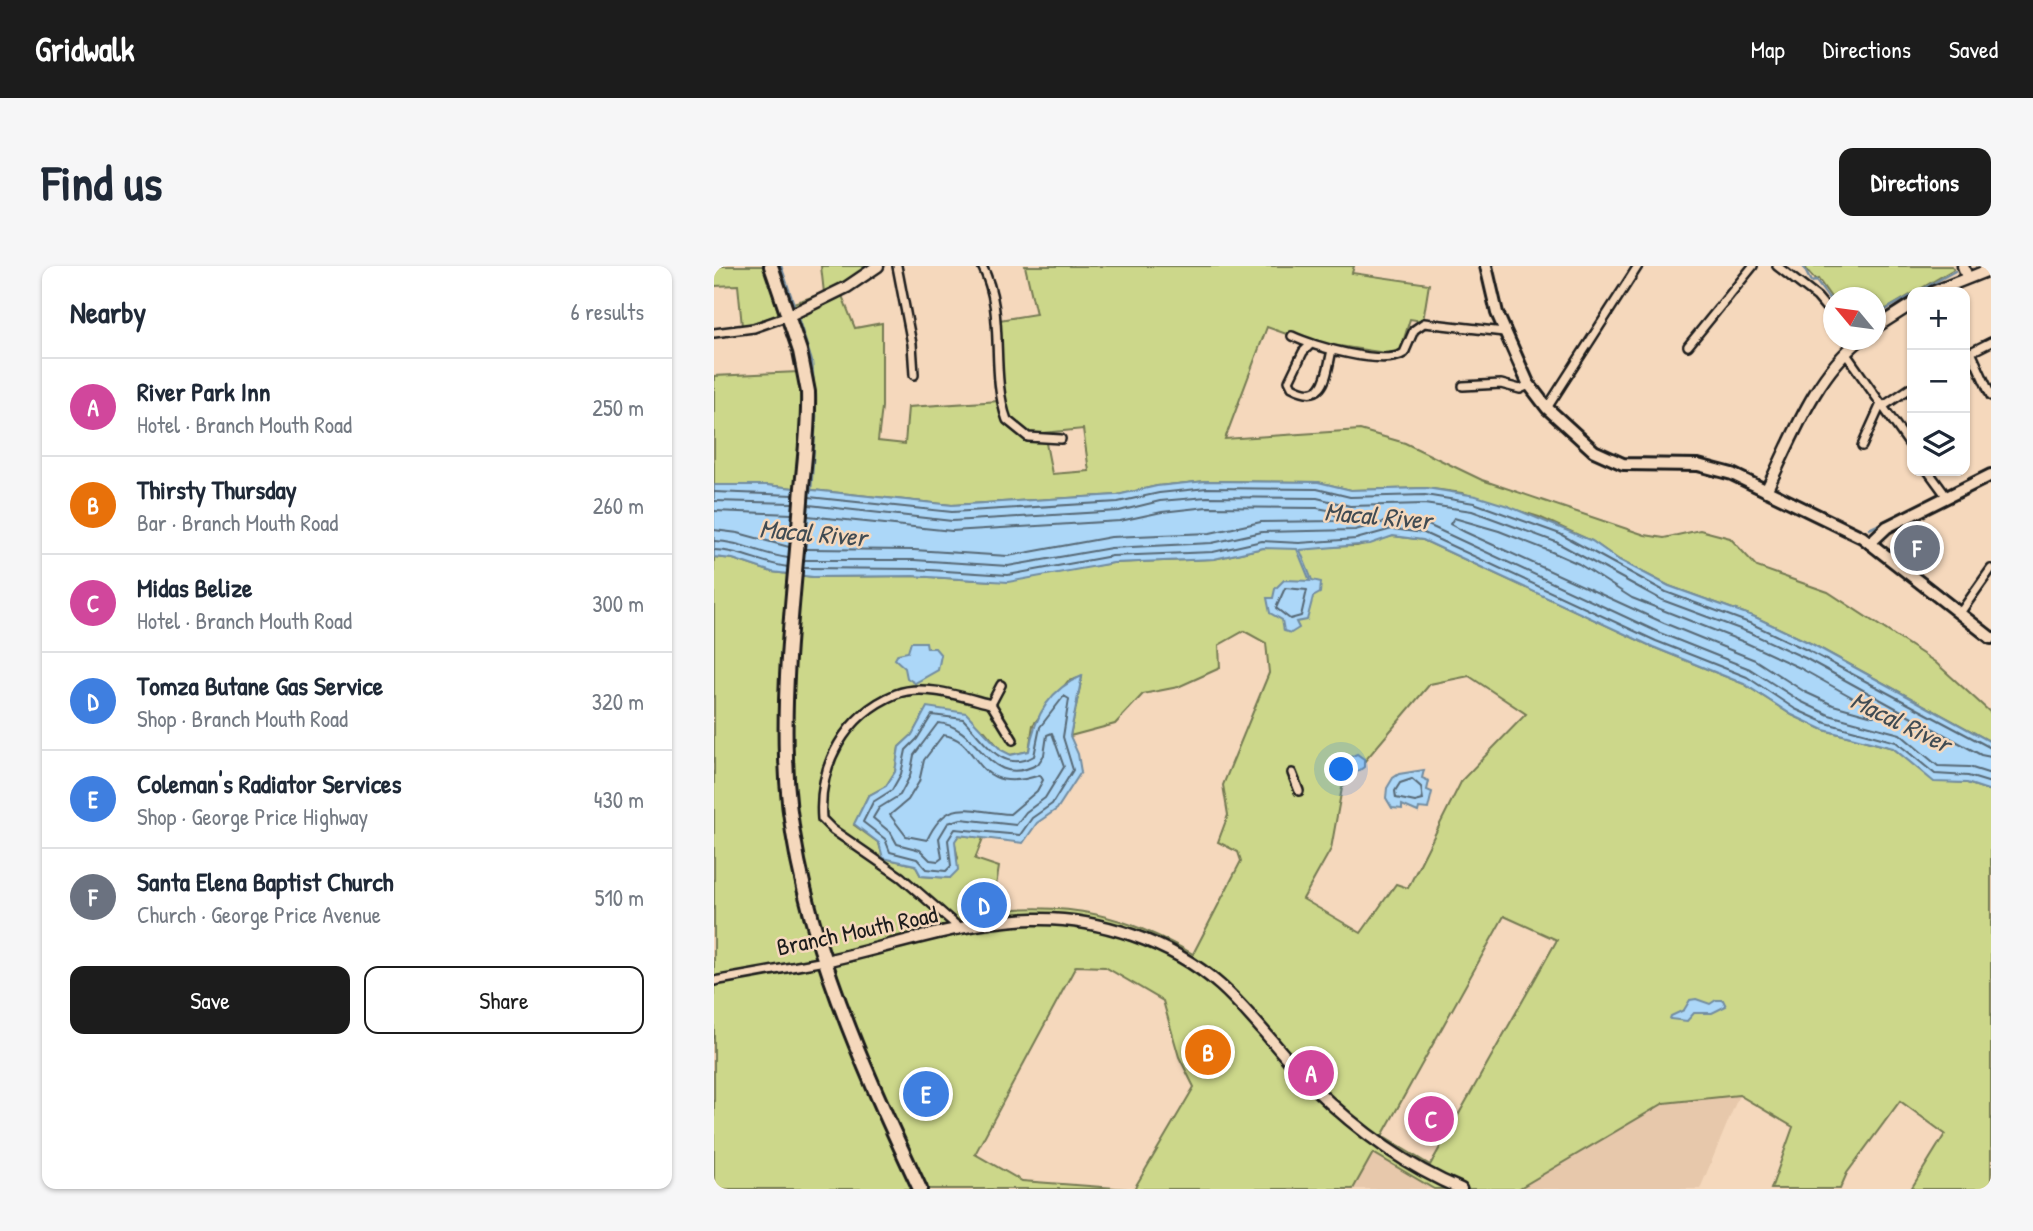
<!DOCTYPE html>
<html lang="en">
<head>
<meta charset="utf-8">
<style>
	body { margin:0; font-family:"Patrick Hand",sans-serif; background:#f6f6f7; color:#1f2937 }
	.controls { position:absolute; right:21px; top:21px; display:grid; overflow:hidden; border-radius:14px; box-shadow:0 2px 5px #0004 }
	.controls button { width:63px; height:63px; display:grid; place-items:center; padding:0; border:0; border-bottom:2px solid #e0e1e3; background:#fff; color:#1f2937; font:35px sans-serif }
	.compass { position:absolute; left:1109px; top:21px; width:63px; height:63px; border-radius:50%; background:#fff; box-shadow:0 2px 5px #0004; rotate:299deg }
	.you { position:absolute; left:628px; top:504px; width:24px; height:24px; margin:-18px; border:5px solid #fff; border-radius:50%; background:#1a73e8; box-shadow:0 0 0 10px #1a73e833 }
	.badge { display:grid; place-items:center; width:46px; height:46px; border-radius:50%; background:#1c1c1c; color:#fff; font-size:23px; font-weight:700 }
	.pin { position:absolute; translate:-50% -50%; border:4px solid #fff; box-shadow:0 2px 7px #0006 }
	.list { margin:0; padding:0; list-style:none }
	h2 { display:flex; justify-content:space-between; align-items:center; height:91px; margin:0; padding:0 28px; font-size:30px }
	h2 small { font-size:23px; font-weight:400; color:#747a83 }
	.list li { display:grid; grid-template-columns:46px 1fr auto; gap:21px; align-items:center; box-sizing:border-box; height:98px; padding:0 28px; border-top:2px solid #e0e1e3 }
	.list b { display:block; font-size:26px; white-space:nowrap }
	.list p { margin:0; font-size:23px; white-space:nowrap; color:#747a83 }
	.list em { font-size:23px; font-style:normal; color:#747a83 }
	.actions { display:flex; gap:14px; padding:21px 28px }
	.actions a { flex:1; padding:16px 0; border:2px solid #1c1c1c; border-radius:14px; text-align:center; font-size:24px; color:#1c1c1c }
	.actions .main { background:#1c1c1c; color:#fff }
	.icon { flex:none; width:38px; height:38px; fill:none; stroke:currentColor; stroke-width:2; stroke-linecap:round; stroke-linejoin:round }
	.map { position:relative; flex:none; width:1277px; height:923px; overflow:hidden; border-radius:14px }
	header { display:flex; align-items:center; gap:42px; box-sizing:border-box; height:98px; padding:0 35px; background:#1c1c1c; color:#fff }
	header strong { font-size:33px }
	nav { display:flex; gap:38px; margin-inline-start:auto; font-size:24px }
	.intro { display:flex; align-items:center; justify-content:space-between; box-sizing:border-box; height:168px; padding:0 42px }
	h1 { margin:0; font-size:49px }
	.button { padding:18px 32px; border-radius:14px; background:#1c1c1c; color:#fff; font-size:24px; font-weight:700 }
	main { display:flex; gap:42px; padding:0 42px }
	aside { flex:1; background:#fff; border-radius:14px; box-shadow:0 2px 5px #0004 }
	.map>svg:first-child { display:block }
</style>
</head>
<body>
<header>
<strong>Gridwalk</strong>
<nav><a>Map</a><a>Directions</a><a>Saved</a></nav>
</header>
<div class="intro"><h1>Find us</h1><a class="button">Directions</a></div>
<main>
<aside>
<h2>Nearby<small>6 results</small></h2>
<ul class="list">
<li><span class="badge" style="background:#d1479c">A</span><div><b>River Park Inn</b><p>Hotel · Branch Mouth Road</p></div><em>250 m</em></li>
<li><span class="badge" style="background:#e8710a">B</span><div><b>Thirsty Thursday</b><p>Bar · Branch Mouth Road</p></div><em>260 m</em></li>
<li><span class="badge" style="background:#d1479c">C</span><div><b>Midas Belize</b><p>Hotel · Branch Mouth Road</p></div><em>300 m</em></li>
<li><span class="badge" style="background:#3f7fe0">D</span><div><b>Tomza Butane Gas Service</b><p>Shop · Branch Mouth Road</p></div><em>320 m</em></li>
<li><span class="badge" style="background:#3f7fe0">E</span><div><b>Coleman's Radiator Services</b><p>Shop · George Price Highway</p></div><em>430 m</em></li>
<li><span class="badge" style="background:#6b7280">F</span><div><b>Santa Elena Baptist Church</b><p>Church · George Price Avenue</p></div><em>510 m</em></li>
</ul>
<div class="actions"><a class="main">Save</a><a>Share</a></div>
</aside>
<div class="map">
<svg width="1277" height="923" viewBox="0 0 1277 923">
	<rect width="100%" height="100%" fill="#f5d8bc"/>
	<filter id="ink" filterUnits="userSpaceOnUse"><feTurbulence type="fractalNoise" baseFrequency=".0143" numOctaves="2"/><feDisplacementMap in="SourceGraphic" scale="14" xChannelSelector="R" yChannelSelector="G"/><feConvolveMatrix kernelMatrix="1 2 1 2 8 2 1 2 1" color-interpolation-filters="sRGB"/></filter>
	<g filter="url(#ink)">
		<g fill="#e7c8ab">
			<polygon points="1025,829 986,923 804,923 950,837"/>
			<polygon points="659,887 707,915 720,923 639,923"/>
		</g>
		<g fill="#ccd78a" stroke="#747a53" stroke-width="2" fill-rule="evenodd">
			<polygon points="0,0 50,0 65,49 28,60 24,19 0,20"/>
			<path d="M107,0h48l-30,22 16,40 27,-5v84l-4,34 27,3 3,-37 92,-6 -7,-80 43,-7 -11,-48h329l-2,7 77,11 -6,37 -13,-2 -11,36 -93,-14 -39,-14 -42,112 135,-9 45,13 77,37 163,55 19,3 36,-8 30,8 27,29 71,25 107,70 56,51v29l-179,-98 -57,-27 -86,-31 -50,-26 -27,-19 -53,-24 -77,-24 -36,-5 -75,2 -33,-8 -112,-1 -49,5 -39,9 -166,10 -186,-20h-52v-109l85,-4 4,34 -2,33c4,-8 9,-17 12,-26 9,-28 -12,-82 -23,-109l34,-11zM369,163l6,42 -37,3 -8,-41z"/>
			<polygon points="1093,0 1238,0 1240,3 1162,49 1162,32 1120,32 1119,34 1104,13 1101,14 1092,3"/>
			<path d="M679,270l30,4 230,107 91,37 48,31 32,15 69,18 41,33 33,2 24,8v398h-80l34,-55 -45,-33 -53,72 -7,16h-69l22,-62 -54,-32 -75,8 -146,86h-84l-61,-36 -20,36h-219l60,-102 -15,-30 -16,-56 -58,-34 -29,-1 -101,188 47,27 107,8h-415v-632l19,2 39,13 41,5 100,-1 80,5 120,-18 101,-4 49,-11 94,-2zM530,365l22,12 3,30 -46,112 5,30 -10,27 20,10 3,9 -48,93c-69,-39 -122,-52 -201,-43l7,-44 -24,-8 8,-21 -24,-3 -5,6 4,17 -8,20 -29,-2 -6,-11 -32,-7 -4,-15 -25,-18 14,-29 18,-10 9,-14 4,-25 13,-12 15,-27 57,22 17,20 9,5 19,-4 4,-26 35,-44 14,-4 -12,59 45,-12 28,-30 35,-7 42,-19 -1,-23zM755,410l57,38 -64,66 -54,108 -12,-4 -35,49 -58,-34 28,-50 11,-61 88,-104zM790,650l53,24 -127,225 -48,-29z"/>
		</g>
		<g fill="#acd7f8" stroke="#728ca0" stroke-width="2">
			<polygon points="492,215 604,216 637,224 712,222 762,230 794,240 878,275 905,294 955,320 1041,351 1098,378 1277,476 1277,525 1253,517 1220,516 1179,482 1110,464 1078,449 1030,418 939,381 709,274 679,270 656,278 586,284 598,314 607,316 606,327 599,331 593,354 582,356 585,362 577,367 570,365 568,354 556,347 553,332 559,332 561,323 570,314 596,315 583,283 549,282 500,293 399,297 294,316 199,310 99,311 58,306 19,293 0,291 0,219 52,219 238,239 403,229 443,220"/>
			<polygon points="197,376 212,376 213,382 221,382 227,389 224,404 201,417 193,412 191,402 181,393 184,388 194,386"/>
			<path d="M368,410l-12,60 8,18 3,18 -24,37 -20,14 -14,20 -64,-8 -4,6 3,29 -8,8 -29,-2 -6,-11 -32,-7 -4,-15 -25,-19 14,-28 18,-10 9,-14 4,-25 13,-12 15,-28 39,6 35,37 10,5 18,-4c5,-33 20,-62 53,-75z"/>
			<polygon points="623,488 630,488 634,492 643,488 650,493 650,501 639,509 627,510 624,499 619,495"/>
			<polygon points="710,504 708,512 715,515 713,524 718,526 714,543 705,542 704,546 688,539 688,543 678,542 672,532 673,522 679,512 685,508"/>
			<polygon points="982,733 996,738 1002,734 1009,734 1012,740 998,747 980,747 973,755 956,753 957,750 970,744 976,734"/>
		</g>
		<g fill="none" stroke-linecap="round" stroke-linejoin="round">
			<g stroke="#566774" stroke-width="2">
				<polyline points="0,226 80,229"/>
				<polyline points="95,231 238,246 404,236 445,227 493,222 603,223 636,231 711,229 760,237 846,268 952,326 1038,358 1095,385 1277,482"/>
				<polyline points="0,235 79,237"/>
				<polyline points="95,239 238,255 405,245 446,235 493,231 603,232 636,240 710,238 758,245 842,276 948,334 1034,366 1091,392 1267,489 1277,491"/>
				<polyline points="0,245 78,248"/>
				<polygon points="740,252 785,265 838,286 865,298 918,332 1030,376 1086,402 1161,444 1163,448 1159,450 1119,439 1091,426 1041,394 950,357 751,266 736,258"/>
				<polyline points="0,264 24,267 75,281"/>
				<path d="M0,275c26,0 48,14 74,17"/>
				<polyline points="91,283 200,284 294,290 397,271 496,267 547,256 622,255 625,252 614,244 603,242 493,241 448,246 406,255 238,265 94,250"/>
				<path d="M0,284c26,0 48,14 74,17"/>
				<polyline points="90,294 200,294 294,300 397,282 498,277 548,266 641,264 678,254 712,258 946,367 1036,403 1086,435 1115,449 1186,468 1224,500 1255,501 1277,508"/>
				<polyline points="89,302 200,303 294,309 398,290 499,286 548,275 585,277 642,273 678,263 710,267 942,375 1033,411 1081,443 1112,457 1182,476 1221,508 1254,510 1277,517"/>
				<polygon points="571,322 593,324 587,350 576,353 562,342"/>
				<path d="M350,430l5,3 -6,38 10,33 -21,34 -20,14 -12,17 -65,-6 -7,11 3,26 -5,5 -20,-2 -9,-10 -27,-7 -5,-13 -22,-17 10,-20 19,-12 9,-16 5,-24 11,-11 15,-24 31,4c20,20 38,56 71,37l6,-29z"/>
				<path d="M224,457c44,3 48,69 100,41l6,-9 3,-20 5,-2 12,34 -19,31 -19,14 -10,13 -55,-6 -13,4 -9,15 3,20 -4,3 -8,-1 -10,-10 -23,-6 -6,-11 -18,-15 6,-10 21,-13 10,-19 4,-21z"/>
				<path d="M229,469c40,4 27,63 97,40l3,5 -6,11 -27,23c-41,-2 -62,-19 -83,26l-21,-4 -16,-21 18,-15 11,-18 5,-22z"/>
				<polygon points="698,513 707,521 709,534 701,536 682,532 681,525 686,517"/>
			</g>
			<g stroke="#728ca0" stroke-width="2.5">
				<polyline points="67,0 81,42"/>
				<polyline points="1089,0 1097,16 1102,15 1120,39"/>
				<polyline points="1203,26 1241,5"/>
				<polyline points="83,49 98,96 102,150 97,225"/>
				<polyline points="1162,49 1198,29"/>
				<polyline points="1128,74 1132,79 1128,84"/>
				<polyline points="1048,219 1065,187"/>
				<polyline points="1155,263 1173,255"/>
				<polyline points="1183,290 1244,338"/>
			</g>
			<g stroke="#1c1c1c" stroke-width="12">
				<g id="minor">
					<polyline points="183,0 198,78 200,109"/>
					<path d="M268,0c25,48 7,104 25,154l21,17 33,2"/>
					<polyline points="1063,0 1103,31 1120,51"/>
					<polyline points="0,67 40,62 74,50"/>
					<path d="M578,70c21,10 92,31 112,17l10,-23 10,-7 80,9"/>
					<path d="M596,79l-7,7 -14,29 3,6c34,18 34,-12 40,-37"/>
					<polyline points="974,80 1039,0"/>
					<polyline points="1257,86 1277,130"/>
					<polyline points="1132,88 1198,182"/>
					<polyline points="1251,89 1277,76"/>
					<polyline points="749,120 787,118 806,123 815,119"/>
					<polyline points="1168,141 1198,121"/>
					<polyline points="833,142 924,0"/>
					<polyline points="1148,180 1167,138"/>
					<polyline points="1214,205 1233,231"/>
					<polyline points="1246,347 1277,303"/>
					<polyline points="277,438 299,474"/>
					<polyline points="578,507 585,525"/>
					<path d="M244,664l-2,-5 -55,-48 -68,-47 -11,-11c-4,-54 23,-104 74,-125 27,-11 67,3 95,10l10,-19"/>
					<polyline points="0,715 111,695"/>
				</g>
			</g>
			<g stroke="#1c1c1c" stroke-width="15">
				<g id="tertiary">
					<polyline points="1249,0 1253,11"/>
					<polyline points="1219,26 1277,3"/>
					<polyline points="74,50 133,21 164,0"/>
					<polyline points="1162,61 1198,38"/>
					<path d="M1052,225c26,-52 48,-114 94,-151"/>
					<path d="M111,695c68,-15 138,-40 208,-42 64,-2 139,23 187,66 34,30 61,70 93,102 43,42 93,79 148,102"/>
				</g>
			</g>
			<g stroke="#1c1c1c" stroke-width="16">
				<g id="secondary">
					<polyline points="772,0 783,47 814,117 833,142 880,185 909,198 984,199 1018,208 1148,271 1277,372"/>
					<polyline points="1156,277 1173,261 1277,209"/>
				</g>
			</g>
			<g stroke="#1c1c1c" stroke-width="18">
				<path id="trunk" d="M57,0l29,85 8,41c1,32 -3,64 -6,95 -6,90 -19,180 -16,270 3,148 72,300 134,432"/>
			</g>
			<use href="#minor" stroke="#f5d8bc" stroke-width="7"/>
			<use href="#tertiary" stroke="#f5d8bc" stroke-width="10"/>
			<use href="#secondary" stroke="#f5d8bc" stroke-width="10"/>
			<use href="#trunk" stroke="#f5d8bc" stroke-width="12"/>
		</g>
	</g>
	<g text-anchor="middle" stroke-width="5" stroke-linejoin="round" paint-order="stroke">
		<g font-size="24" fill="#1c1c1c" stroke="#f5d8bc">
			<text transform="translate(143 665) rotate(-12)" y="8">Branch Mouth Road</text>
		</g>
		<g font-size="26" font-style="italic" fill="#404b53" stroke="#f5d8bc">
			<text transform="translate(664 250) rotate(5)" y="9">Macal River</text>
			<text transform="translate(99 267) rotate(5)" y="9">Macal River</text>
			<text transform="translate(1187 456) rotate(26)" y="9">Macal River</text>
		</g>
	</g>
</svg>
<div class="controls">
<button>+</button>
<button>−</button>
<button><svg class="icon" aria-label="layers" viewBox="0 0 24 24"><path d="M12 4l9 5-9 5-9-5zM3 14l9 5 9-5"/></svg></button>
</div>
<svg class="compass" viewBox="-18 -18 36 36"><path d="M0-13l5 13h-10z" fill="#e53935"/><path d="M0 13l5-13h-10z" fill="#747a83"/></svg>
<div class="you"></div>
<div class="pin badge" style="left:597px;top:807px;background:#d1479c">A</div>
<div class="pin badge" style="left:494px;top:786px;background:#e8710a">B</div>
<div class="pin badge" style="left:717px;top:853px;background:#d1479c">C</div>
<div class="pin badge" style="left:270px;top:639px;background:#3f7fe0">D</div>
<div class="pin badge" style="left:212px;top:828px;background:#3f7fe0">E</div>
<div class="pin badge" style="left:1203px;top:282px;background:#6b7280">F</div>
</div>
</main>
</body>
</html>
